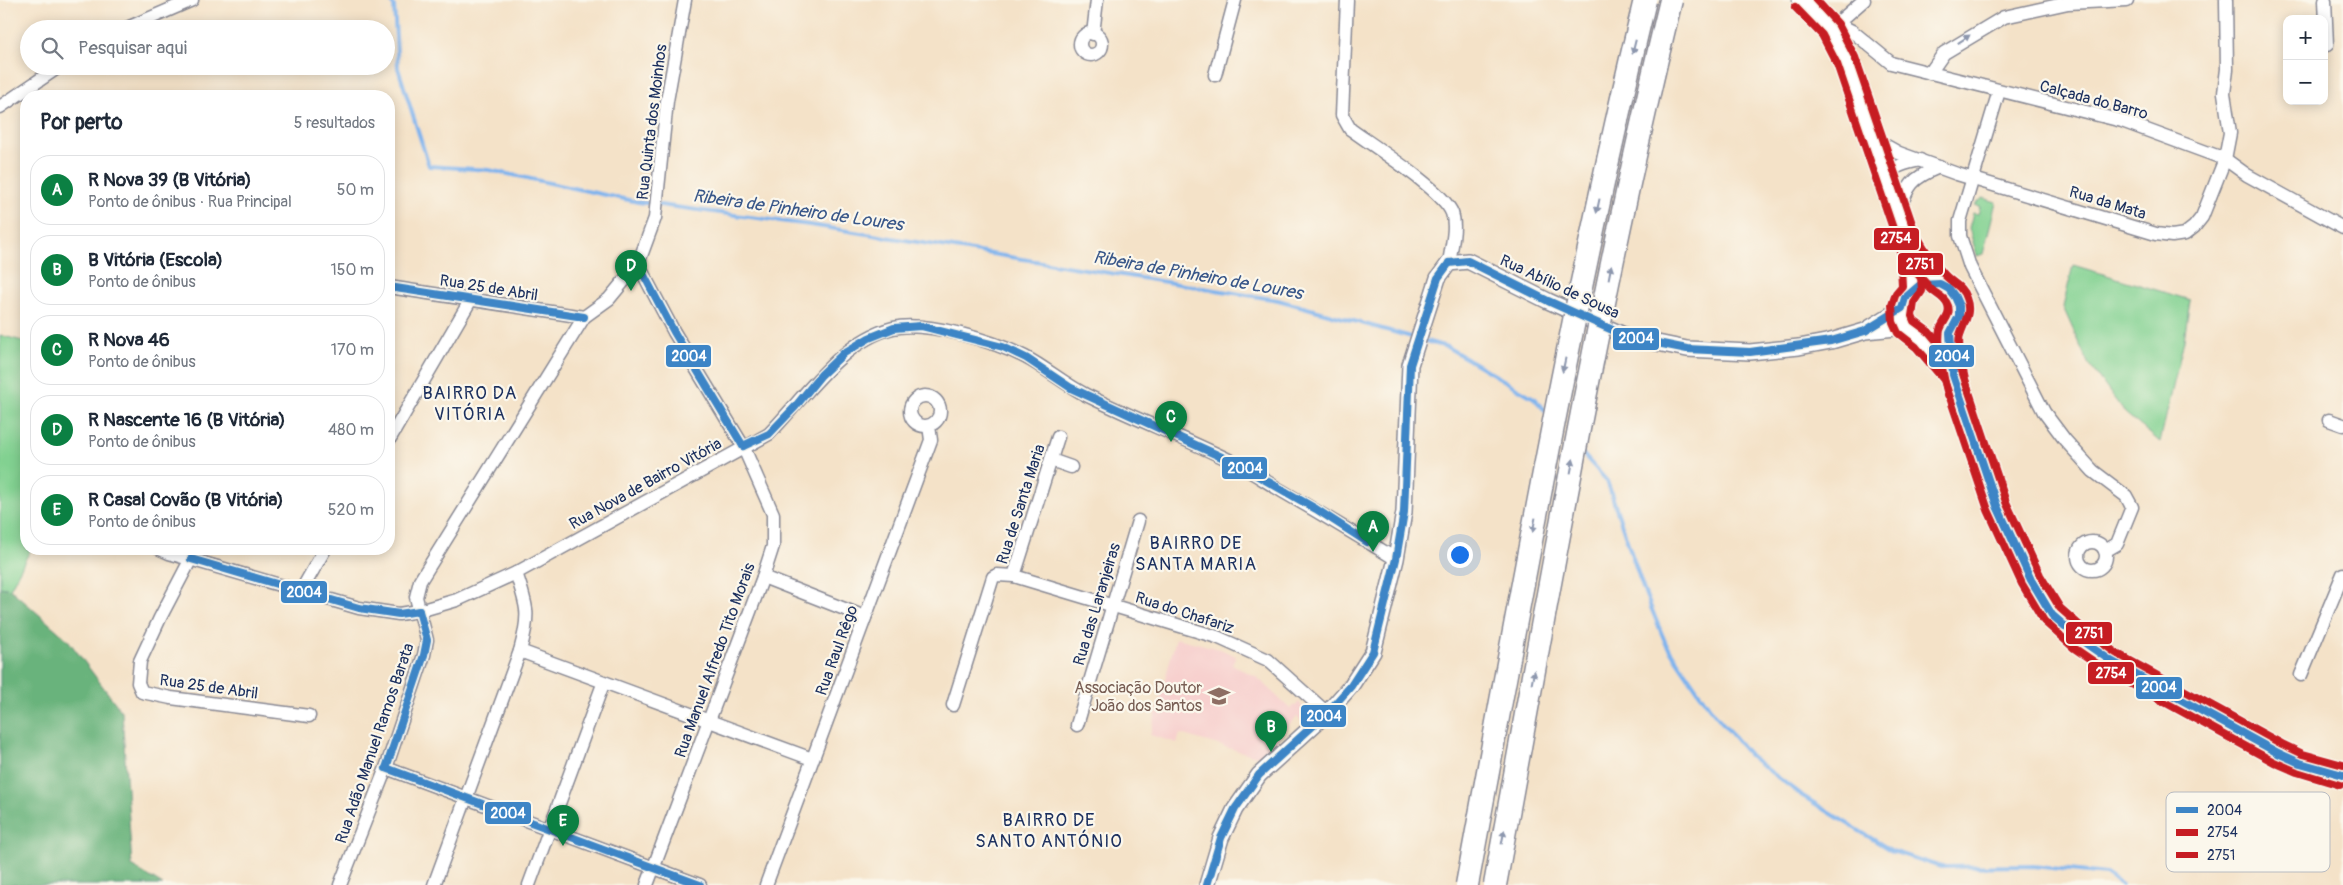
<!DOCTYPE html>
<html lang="pt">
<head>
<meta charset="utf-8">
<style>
	body { margin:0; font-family:Pangolin,sans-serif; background:#f6f6f7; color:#1f2937 }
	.controls { position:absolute; right:15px; top:15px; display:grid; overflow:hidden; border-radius:10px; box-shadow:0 2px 12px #0003 }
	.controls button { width:45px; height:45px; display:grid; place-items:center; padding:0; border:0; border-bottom:1px solid #e0e1e3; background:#fff; color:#1f2937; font:25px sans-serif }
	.you { position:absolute; left:1459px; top:554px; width:18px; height:18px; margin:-12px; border:4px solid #fff; border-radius:50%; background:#1a73e8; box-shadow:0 0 0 8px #1a73e833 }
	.badge { display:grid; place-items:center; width:32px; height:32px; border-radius:50%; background:#0b8043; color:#fff; font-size:16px; font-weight:700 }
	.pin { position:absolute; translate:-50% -41px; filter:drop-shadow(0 1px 2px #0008) }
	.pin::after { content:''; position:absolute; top:26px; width:18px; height:15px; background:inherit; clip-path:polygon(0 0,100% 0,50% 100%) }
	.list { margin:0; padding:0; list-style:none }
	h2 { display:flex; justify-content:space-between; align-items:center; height:65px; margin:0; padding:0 20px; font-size:21px }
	h2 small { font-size:16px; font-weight:400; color:#747a83 }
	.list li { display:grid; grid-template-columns:32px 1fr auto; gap:15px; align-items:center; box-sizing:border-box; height:70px; margin:0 10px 10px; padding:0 10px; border:1px solid #e0e1e3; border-radius:20px }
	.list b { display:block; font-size:19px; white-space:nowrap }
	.list p { margin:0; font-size:16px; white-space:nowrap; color:#747a83 }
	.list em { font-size:16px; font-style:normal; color:#747a83 }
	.icon { flex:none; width:28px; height:28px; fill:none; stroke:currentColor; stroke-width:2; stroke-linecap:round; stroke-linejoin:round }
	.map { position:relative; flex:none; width:2343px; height:885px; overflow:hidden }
	.search { position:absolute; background:#fff; box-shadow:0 2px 12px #0003; left:20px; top:20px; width:375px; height:55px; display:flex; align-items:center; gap:12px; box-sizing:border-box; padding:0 18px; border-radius:28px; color:#747a83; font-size:19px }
	.panel { position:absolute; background:#fff; box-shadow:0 2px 12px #0003; left:20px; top:90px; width:375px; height:465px; border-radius:20px }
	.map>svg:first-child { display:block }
</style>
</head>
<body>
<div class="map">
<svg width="2343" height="885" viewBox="0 0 2343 885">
	<rect width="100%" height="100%" fill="#fbf7ec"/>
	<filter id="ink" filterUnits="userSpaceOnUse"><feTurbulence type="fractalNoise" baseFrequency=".02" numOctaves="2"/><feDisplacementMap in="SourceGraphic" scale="10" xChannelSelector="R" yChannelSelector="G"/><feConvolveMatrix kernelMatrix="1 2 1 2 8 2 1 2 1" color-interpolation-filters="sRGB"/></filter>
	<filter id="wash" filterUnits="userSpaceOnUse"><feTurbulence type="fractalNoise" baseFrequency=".0096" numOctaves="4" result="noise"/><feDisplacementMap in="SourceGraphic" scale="20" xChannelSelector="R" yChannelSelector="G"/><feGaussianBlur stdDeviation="1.12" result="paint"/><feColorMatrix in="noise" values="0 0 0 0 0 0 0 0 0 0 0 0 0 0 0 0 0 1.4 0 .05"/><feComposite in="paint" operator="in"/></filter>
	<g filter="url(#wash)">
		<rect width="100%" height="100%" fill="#f4e2c8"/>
		<polygon fill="#f7d0ce" points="1176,638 1220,649 1236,656 1232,665 1257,677 1290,709 1299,702 1306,713 1305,718 1301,721 1297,717 1280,733 1277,743 1260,757 1180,734 1177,743 1150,735"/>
		<g fill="#82d191" stroke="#4e8078">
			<polygon points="1983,198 1996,202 1983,254 1977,256 1969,228 1973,213 1978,214 1980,207 1975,205"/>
			<polygon points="2073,265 2190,300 2184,340 2160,442 2125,413 2088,363 2063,307"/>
			<polygon points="0,335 26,342 26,549 31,549 10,589 0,587"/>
		</g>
		<polygon fill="#69b37b" stroke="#42716c" points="0,587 10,589 68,640 122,712 132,866 163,885 0,885"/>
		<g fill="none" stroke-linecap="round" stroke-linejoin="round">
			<g stroke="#80b4ed" stroke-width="4">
				<polyline points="389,0 394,6 398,68 429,166 489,170 638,202 817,226 1278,300 1415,338"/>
				<polyline points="1422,340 1447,347 1534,398 1548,414"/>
				<polyline points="1582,453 1607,481 1643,588 1666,644 1709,707 1750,756 1801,795 1892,851 1941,867 2033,866 2106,874 2122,885"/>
			</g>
		</g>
	</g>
	<g filter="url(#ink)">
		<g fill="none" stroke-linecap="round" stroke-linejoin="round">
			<g stroke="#888893" stroke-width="15">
				<g id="minor">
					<path d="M1347,0l-5,115 8,14c22,16 93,61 102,84 5,14 -1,35 -3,50"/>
					<polyline points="2325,0 2327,45"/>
					<polyline points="1832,28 1864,0"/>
					<polyline points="125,29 192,0"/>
					<polyline points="1830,29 1844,27 1852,31 1891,63 2122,121 2225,159 2247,175 2343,228"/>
					<circle cx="1091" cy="44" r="11"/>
					<polyline points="1093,34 1097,0"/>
					<polyline points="1930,73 1944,53 2004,17 2068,3 2127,0"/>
					<polyline points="1215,75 1235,0"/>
					<polyline points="1999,91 1960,221 1960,236 1970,267 2044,412 2065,440 2093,471 2126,496 2132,507 2117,544 2105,551"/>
					<polyline points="0,107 60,66"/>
					<polyline points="1872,138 1899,153 1957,174 2156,234 2172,236 2185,234 2194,227 2202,217 2225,159 2230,133 2224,93 2227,69 2226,0"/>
					<path d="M1886,180c7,-15 18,-16 34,-20"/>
					<path d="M1899,213c8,-28 13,-35 40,-46"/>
					<polyline points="638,264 674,332 743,446 773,514 773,546 763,577 647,885"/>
					<polyline points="389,287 584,317"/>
					<circle cx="925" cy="411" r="15"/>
					<polyline points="2329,420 2343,425"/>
					<polyline points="389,440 470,301"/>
					<polyline points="1051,460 1071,467"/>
					<circle cx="2092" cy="556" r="14"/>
					<path d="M160,549l9,4 190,55 40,6 20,-3 38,-11 59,-27 253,-139c36,-37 72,-93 124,-106 32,-8 103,14 132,29 21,11 39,27 61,38 49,24 101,44 151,69 15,8 30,18 45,27 38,22 76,45 114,68"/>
					<polyline points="196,549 160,618 140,661 138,683 142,692 171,698 309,716"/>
					<polyline points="1014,576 1217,637 1268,660 1327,713"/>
					<polyline points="763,577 865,617"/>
					<polyline points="301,591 325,549"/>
					<polyline points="520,651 812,759"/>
					<polyline points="2301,675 2343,574"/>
					<polyline points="953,705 993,577 997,575 1014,576 1058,437"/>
					<polyline points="1077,725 1138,521"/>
					<polyline points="386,768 700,885"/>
					<polyline points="340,885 386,768 424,655 427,640 416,597 420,581 584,317 609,299 638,264 655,218 667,101 685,0"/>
					<path d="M434,885l86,-234c10,-36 8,-43 -4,-78"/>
					<polyline points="529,885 603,684"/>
					<polyline points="766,885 931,440 929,426"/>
				</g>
			</g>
			<g stroke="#888893" stroke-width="18">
				<g id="tertiary">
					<polyline points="1868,329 1902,308"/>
					<polyline points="1207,885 1221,838 1235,809 1259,775 1327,713 1351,686 1373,652 1396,559 1404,512 1410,365 1438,278 1449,263 1468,261 1548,301 1628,337 1687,349 1750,352 1799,347 1831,341 1865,331 1906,327"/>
				</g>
			</g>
			<g stroke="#888893" stroke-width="21">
				<g id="primary">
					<polyline points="1802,0 1830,29 1846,60 1910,247 1940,284"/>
					<polyline points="1910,247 1912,290"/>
					<circle cx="1931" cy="312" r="29"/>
					<polyline points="1950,333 1953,375 1997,506 2031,580 2052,615 2081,640 2111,661 2278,753 2300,763 2343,775"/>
					<polyline points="1922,339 1953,375"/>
				</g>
			</g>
			<use href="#minor" stroke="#fff" stroke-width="12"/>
			<use href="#tertiary" stroke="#fff" stroke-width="15"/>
			<use href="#primary" stroke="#fff" stroke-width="19"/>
			<g stroke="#888893" stroke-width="25" stroke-linecap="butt">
				<g id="motorway-bridge">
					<path d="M1467,885c55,-296 107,-592 178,-885"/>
					<path d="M1495,885c54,-296 105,-593 176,-885"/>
				</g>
			</g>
			<use href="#motorway-bridge" stroke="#fff" stroke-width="22"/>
			<g stroke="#fbf7ec" stroke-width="11">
				<g id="bus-1">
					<polyline points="1449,263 1468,261 1548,301 1628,337 1687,349 1750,352 1831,341 1865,331 1902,308 1905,298 1920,285 1940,284 1949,289 1955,297 1959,306 1959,316 1950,333 1953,375 1997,506 2031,580 2052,615 2081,640 2111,661 2278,753 2300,763 2343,775"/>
					<polyline points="638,264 674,332 743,446"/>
					<polyline points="389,287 584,317"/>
					<polyline points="743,446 769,434 795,407 821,375 844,353 869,338 894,328 921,326 1003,347 1026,358 1071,388 1237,464 1316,509 1367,542"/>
					<polyline points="191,559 359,608 399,614 419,611"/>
					<polyline points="386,768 700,885"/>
					<polyline points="386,768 424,655 427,640 419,611"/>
					<polyline points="1207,885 1221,838 1235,809 1259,775 1327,713 1351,686 1373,652 1396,559 1404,512 1410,365 1438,278 1449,263"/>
				</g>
			</g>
			<g stroke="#fbf7ec" stroke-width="11">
				<g id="bus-2">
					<polyline points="1795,7 1822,35 1837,64 1900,249 1902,286 1896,293 1892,305 1893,322 1898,333 1916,347 1944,380 1988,510 2022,584 2044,621 2074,648 2106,670 2274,762 2297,772 2340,785"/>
					<path d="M1895,236c8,19 20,36 34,51 5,7 16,9 19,19 3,10 -5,15 -8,24 -3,14 4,51 8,65"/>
				</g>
			</g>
			<g stroke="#fbf7ec" stroke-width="11">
				<g id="bus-3">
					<polyline points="1816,0 1838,24 1855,57 1919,244 1922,291 1914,303 1912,316 1914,321 1929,332 1962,371 2006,502 2040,575 2060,608 2087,632 2116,653 2282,744 2303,754 2343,765"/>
					<path d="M1913,228c8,16 18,32 30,45 8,10 19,12 23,25 6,15 -2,24 -6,37 -3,11 4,43 8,54"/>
				</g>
			</g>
			<use href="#bus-1" stroke="#3d85c6" stroke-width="8"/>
			<use href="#bus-2" stroke="#c61d23" stroke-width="8"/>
			<use href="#bus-3" stroke="#c61d23" stroke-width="8"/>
		</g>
		<defs><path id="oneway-solid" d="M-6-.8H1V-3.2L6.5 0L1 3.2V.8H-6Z" transform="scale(1.25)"/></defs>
		<g fill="#8d97ae">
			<use href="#oneway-solid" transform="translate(1964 39) rotate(-34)"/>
			<use href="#oneway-solid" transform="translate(1634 47) rotate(104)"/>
			<use href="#oneway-solid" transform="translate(1598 206) rotate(102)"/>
			<use href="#oneway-solid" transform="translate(1610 272) rotate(-79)"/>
			<use href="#oneway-solid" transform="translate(1564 365) rotate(102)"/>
			<use href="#oneway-solid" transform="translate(1572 466) rotate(-79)"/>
			<use href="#oneway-solid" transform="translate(1534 525) rotate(101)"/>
			<use href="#oneway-solid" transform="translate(1533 677) rotate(-79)"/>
			<use href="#oneway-solid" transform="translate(1503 837) rotate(-79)"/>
		</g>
	</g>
	<defs>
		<g id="school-bare" transform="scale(1.725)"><path d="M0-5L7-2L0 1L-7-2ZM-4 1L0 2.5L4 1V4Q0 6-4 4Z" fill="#8d6e63" stroke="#fbf7ec" stroke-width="2.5" paint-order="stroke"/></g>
	</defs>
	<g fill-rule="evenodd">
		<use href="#school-bare" x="1219" y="696"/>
	</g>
	<g text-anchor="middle" stroke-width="4.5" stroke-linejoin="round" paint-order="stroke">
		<g font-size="16" fill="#1b2f5e" stroke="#fbf7ec">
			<text transform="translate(2094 99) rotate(15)" y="6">Calçada do Barro</text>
			<text transform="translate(651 122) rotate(-83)" y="6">Rua Quinta dos Moinhos</text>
			<text transform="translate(2108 202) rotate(17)" y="6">Rua da Mata</text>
			<text transform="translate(1560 286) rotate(25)" y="6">Rua Abílio de Sousa</text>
			<text transform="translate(489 287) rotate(9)" y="6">Rua 25 de Abril</text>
			<text transform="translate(645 483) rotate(-29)" y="6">Rua Nova de Bairro Vitória</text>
			<text transform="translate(1020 504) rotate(-72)" y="6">Rua de Santa Maria</text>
			<text transform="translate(1096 604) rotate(-73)" y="6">Rua das Laranjeiras</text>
			<text transform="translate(1185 612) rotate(18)" y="6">Rua do Chafariz</text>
			<text transform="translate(836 650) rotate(-70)" y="6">Rua Raul Rêgo</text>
			<text transform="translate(714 660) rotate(-70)" y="6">Rua Manuel Alfredo Tito Morais</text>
			<text transform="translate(209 686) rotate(8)" y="6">Rua 25 de Abril</text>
			<text transform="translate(374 743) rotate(-71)" y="6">Rua Adão Manuel Ramos Barata</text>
		</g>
		<g font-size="16" fill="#785e54" stroke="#fbf7ec" text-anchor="end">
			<text x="1202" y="693">Associação Doutor<tspan x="1202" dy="18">João dos Santos</tspan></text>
		</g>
		<g font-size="18" font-style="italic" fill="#395789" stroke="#fbf7ec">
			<text transform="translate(798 210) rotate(8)" y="6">Ribeira de Pinheiro de Loures</text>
			<text transform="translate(1198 275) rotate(10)" y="6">Ribeira de Pinheiro de Loures</text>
		</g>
		<g font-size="18" letter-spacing="1" fill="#1b2f5e" stroke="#fbf7ec">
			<text x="470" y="399">BAIRRO DA<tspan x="470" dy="21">VITÓRIA</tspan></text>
			<text x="1196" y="549">BAIRRO DE<tspan x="1196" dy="21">SANTA MARIA</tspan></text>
			<text x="1049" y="826">BAIRRO DE<tspan x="1049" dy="21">SANTO ANTÓNIO</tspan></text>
		</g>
	</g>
	<rect x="2166" y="792" width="164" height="80" rx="8" fill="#fbf7ec" stroke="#b8bbc1" stroke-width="1"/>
	<rect x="2176" y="807" width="22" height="6" fill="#3d85c6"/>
	<rect x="2176" y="829" width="22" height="7" fill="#c61d23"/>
	<rect x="2176" y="852" width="22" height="6" fill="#c61d23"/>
	<g font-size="14" fill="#1b2f5e">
		<text x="2207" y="815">2004</text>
		<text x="2207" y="837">2754</text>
		<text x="2207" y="860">2751</text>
	</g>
	<g stroke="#fbf7ec" stroke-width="2">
		<rect x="1873" y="227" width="47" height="24" rx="5" fill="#c61d23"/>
		<rect x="1897" y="252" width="47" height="24" rx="5" fill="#c61d23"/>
		<rect x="1612" y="327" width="48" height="24" rx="5" fill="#3d85c6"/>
		<rect x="665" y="344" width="47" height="24" rx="5" fill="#3d85c6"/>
		<rect x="1928" y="344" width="47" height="24" rx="5" fill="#3d85c6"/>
		<rect x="1221" y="456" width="47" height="24" rx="5" fill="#3d85c6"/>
		<rect x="280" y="580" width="48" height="24" rx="5" fill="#3d85c6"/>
		<rect x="2065" y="621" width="48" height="24" rx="5" fill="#c61d23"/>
		<rect x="2087" y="661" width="48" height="24" rx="5" fill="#c61d23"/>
		<rect x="2135" y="676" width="48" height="24" rx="5" fill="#3d85c6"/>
		<rect x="1300" y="704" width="47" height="24" rx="5" fill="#3d85c6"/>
		<rect x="484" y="801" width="48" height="24" rx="5" fill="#3d85c6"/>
	</g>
	<g font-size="14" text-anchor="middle" font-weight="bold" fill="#fff">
		<text x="1896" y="243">2754</text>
		<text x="1920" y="269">2751</text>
		<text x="1636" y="343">2004</text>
		<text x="689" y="361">2004</text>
		<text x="1952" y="361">2004</text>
		<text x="1245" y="473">2004</text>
		<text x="304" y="597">2004</text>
		<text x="2089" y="638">2751</text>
		<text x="2111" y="678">2754</text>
		<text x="2159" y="692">2004</text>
		<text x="1324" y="721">2004</text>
		<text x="508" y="818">2004</text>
	</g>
</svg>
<div class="controls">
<button>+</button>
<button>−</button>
</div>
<div class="you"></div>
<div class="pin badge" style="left:1373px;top:552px">A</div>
<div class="pin badge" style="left:1271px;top:752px">B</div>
<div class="pin badge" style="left:1171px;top:442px">C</div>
<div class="pin badge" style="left:631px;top:291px">D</div>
<div class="pin badge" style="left:563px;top:846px">E</div>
<div class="search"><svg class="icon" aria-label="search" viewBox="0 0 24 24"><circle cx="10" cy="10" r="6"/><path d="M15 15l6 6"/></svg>Pesquisar aqui</div>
<section class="panel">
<h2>Por perto<small>5 resultados</small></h2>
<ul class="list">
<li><span class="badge">A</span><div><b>R Nova 39 (B Vitória)</b><p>Ponto de ônibus · Rua Principal</p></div><em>50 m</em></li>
<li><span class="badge">B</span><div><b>B Vitória (Escola)</b><p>Ponto de ônibus</p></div><em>150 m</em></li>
<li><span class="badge">C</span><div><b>R Nova 46</b><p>Ponto de ônibus</p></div><em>170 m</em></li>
<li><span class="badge">D</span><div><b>R Nascente 16 (B Vitória)</b><p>Ponto de ônibus</p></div><em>480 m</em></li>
<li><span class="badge">E</span><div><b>R Casal Covão (B Vitória)</b><p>Ponto de ônibus</p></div><em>520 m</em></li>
</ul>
</section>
</div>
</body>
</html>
